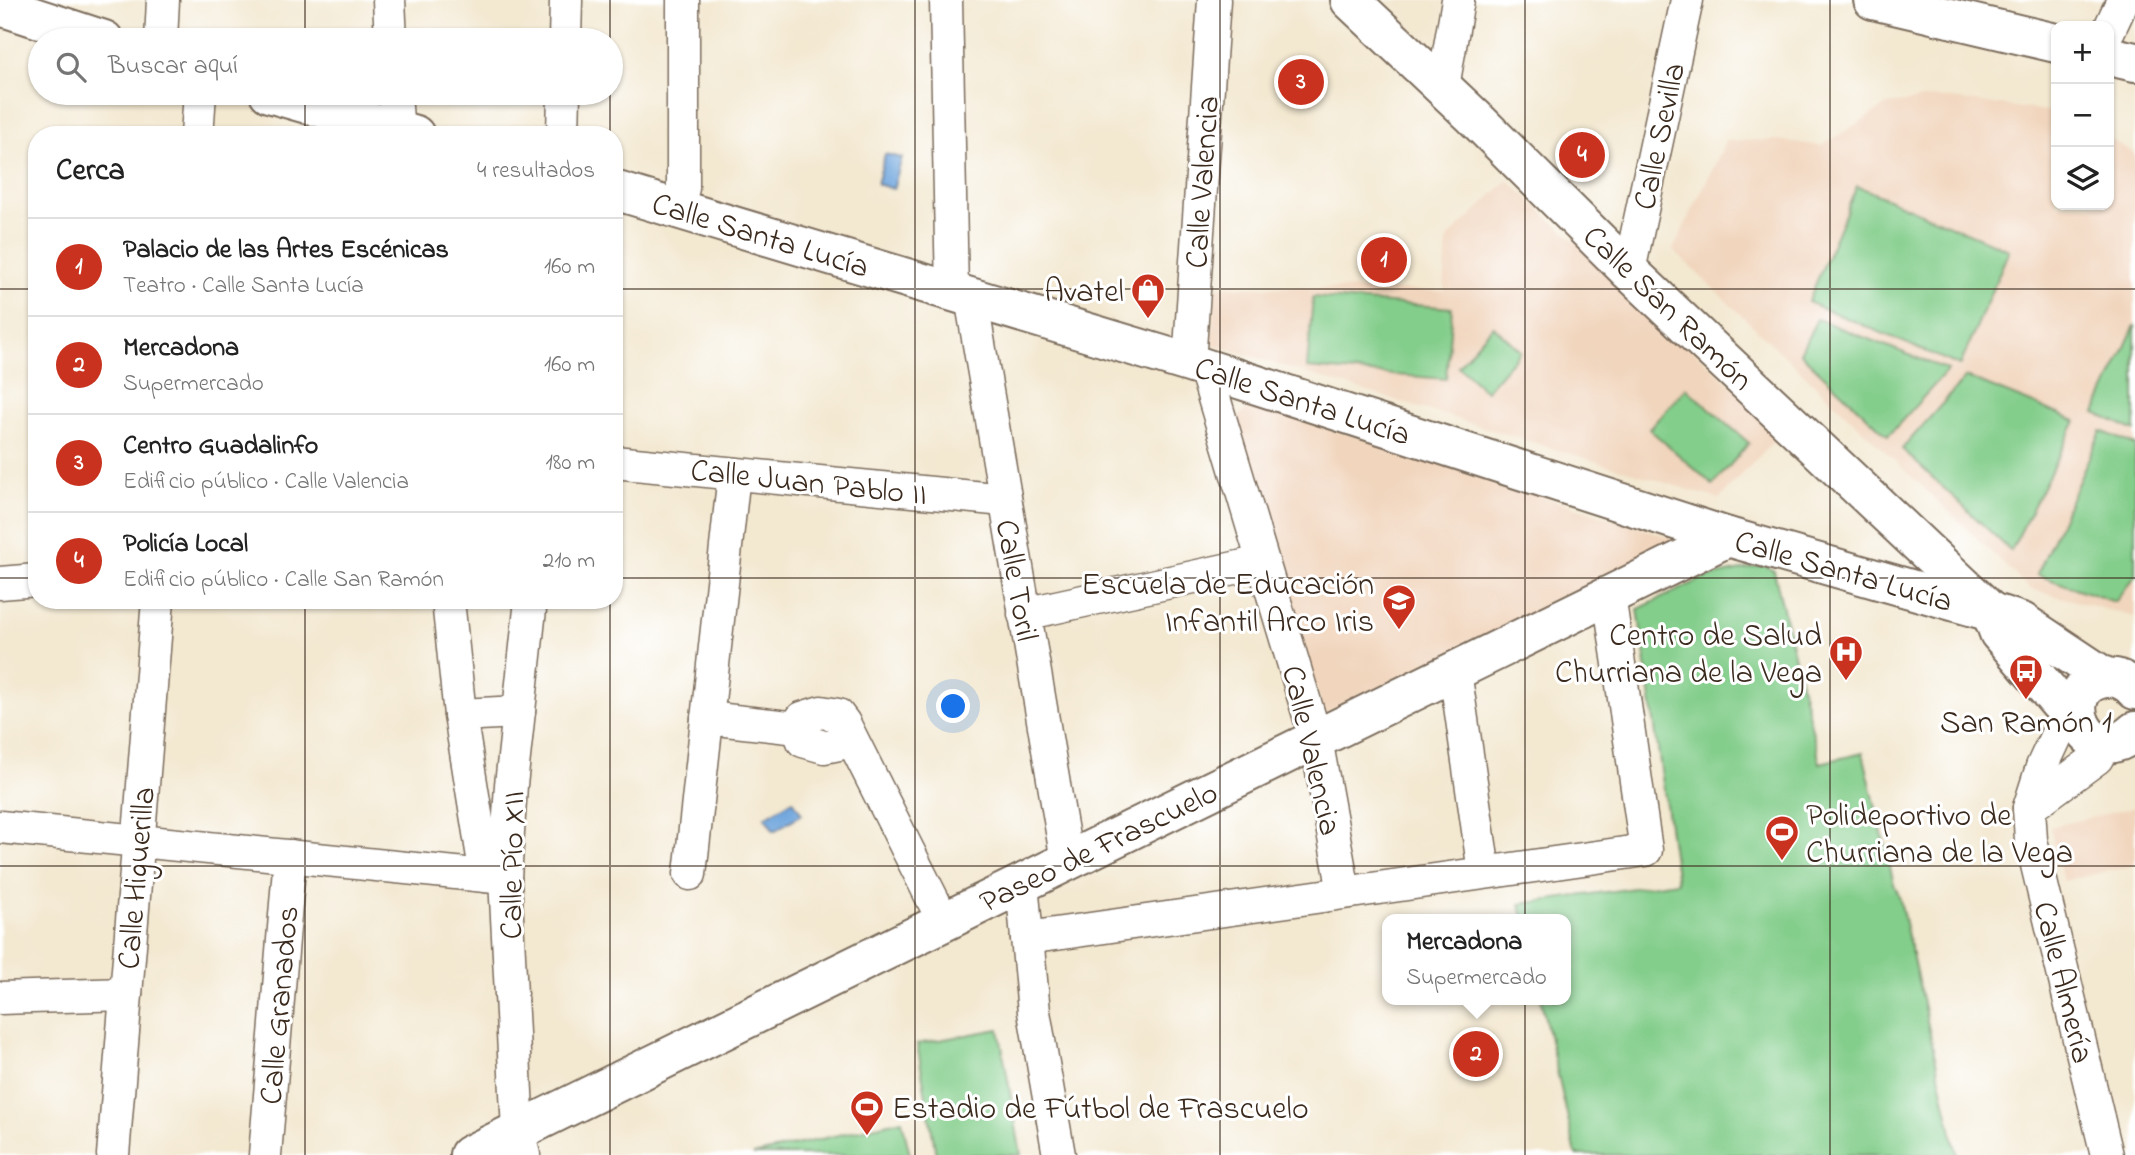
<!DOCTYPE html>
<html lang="es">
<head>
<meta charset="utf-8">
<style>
	body { margin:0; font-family:"Indie Flower",sans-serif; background:#f2f2f2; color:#222 }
	.controls { position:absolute; right:21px; top:21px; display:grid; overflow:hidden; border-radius:14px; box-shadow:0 2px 5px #0004 }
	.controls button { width:63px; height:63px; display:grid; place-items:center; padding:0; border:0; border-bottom:2px solid #e0e0e0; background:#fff; color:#222; font:35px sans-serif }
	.you { position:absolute; left:954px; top:707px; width:24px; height:24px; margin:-18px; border:5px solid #fff; border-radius:50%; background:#1a73e8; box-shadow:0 0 0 10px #1a73e833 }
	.badge { display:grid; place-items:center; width:46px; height:46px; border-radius:50%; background:#c8321e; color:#fff; font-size:23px; font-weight:700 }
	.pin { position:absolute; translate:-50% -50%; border:4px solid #fff; box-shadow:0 2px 7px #0006 }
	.popup { position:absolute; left:1382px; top:914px; width:189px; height:91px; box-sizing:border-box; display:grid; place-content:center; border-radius:14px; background:#fff; filter:drop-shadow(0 2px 5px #0005); font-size:23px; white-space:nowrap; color:#767676 }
	.popup b { font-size:26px; color:#222 }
	.popup::after { content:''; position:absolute; left:50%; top:100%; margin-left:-14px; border:14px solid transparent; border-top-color:#fff }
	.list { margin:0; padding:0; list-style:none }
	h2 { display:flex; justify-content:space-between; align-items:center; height:91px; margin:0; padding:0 28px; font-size:30px }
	h2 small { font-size:23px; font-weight:400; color:#767676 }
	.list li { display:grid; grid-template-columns:46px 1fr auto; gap:21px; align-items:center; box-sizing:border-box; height:98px; padding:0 28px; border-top:2px solid #e0e0e0 }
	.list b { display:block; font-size:26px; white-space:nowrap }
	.list p { margin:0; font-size:23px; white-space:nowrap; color:#767676 }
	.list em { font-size:23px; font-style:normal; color:#767676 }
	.icon { flex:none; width:38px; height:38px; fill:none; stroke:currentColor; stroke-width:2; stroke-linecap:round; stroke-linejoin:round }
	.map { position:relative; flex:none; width:2135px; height:1155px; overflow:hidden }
	.search { position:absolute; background:#fff; box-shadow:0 2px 5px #0004; left:28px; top:28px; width:595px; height:77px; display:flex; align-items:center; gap:18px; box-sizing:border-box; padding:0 24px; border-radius:38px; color:#767676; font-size:26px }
	.panel { position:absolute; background:#fff; box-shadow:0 2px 5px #0004; left:28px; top:126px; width:595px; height:483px; border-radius:28px }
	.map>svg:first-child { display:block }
</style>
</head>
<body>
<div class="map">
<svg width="2135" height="1155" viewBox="0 0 2135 1155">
	<rect width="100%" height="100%" fill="#fff"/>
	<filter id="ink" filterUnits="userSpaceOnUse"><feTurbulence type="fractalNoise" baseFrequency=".0143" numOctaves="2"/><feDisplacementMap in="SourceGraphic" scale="14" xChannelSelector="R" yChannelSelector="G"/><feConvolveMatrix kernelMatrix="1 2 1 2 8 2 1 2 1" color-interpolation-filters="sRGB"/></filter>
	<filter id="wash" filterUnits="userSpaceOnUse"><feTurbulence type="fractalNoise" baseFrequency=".00686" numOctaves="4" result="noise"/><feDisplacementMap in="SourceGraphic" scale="28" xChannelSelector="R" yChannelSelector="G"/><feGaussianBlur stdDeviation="1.57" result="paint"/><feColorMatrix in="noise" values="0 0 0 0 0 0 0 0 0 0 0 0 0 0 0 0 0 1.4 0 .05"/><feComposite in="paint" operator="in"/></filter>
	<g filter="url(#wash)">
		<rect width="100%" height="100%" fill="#f3e8d0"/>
		<g fill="#f1d5bd">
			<polygon points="1935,97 2056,112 2056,205 2109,205 2109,138 2135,154 2135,617 2030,589 1673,250 1726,141 1777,140 1821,146 1887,105"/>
			<polygon points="1508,180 1782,432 1719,499 1211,344 1215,286 1444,291 1447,239"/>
			<polygon points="1252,403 1672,538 1674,547 1324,714 1233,422"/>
			<polygon points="2135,807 2135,865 2063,881 2050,827"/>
		</g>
		<g fill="#83ce8b" stroke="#5f7c54" stroke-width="2">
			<polygon points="1857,186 2009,250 1960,366 1808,302"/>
			<polygon points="1313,297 1452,308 1446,379 1307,368"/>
			<polygon points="1817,319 1948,370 1888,436 1800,353"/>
			<polygon points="2135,325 2135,431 2095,413"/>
			<polygon points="1493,326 1521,351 1486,391 1458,366"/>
			<polygon points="1966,377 2076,421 2011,551 1902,449"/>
			<polygon points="1686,388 1749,443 1713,485 1649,429"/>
			<polygon points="2101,431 2135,445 2135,576 2115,602 2037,575"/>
			<polygon points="1764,565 1774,571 1820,763 1863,753 1894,884 1899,896 1957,1155 1576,1155 1541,1000 1565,1000 1565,919 1523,919 1520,904 1677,882 1638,609 1704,578"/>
			<polygon points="999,1029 1021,1155 936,1155 917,1044"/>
			<polygon points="902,1120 910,1155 753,1155"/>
		</g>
		<g fill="#6fa6dd" stroke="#55687e" stroke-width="2">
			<polygon points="885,154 902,158 893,189 877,184"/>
			<polygon points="793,800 802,814 774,831 765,817"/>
		</g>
	</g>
	<g filter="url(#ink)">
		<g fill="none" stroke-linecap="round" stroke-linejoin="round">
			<g stroke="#7b6c5c" stroke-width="35">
				<g id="minor">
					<polyline points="389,0 391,40"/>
					<polyline points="946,0 952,292"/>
					<polyline points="2109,30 2123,0"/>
					<polyline points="161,40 163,0"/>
					<polyline points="565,40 566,0"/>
					<polyline points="1443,87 1458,0"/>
					<polyline points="395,93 398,135"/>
					<polyline points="197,135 200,93"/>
					<polyline points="563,135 564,93"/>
					<polyline points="677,209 683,188 683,0"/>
					<polyline points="1629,271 1687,0"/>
					<polyline points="971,297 1067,861"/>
					<polyline points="1189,363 1214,0"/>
					<polyline points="1205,368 1316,739 1344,892"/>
					<polyline points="614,462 1004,500"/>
					<polyline points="0,583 37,580"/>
					<polyline points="448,600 460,715 486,876"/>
					<polyline points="1024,614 1262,562"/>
					<polyline points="1455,671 1484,872"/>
					<polyline points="460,715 519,712"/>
					<polyline points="707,718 798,728"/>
					<polyline points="2078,720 2059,730 2042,767 2029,808 2031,840 2107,1155"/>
					<polyline points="848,732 839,744 824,747 803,741 798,728 802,718 821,712 838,715 844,723 944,922"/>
					<polyline points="2029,808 2097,758 2104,744"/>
					<polyline points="0,827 505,878"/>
					<polyline points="690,874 734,474"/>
					<polyline points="1022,884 1034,1012 1059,1155"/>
					<polyline points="1027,938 1646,850 1609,595"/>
					<polyline points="0,998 126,994"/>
					<polyline points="113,1155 158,600"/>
					<polyline points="265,1155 290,856"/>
					<polyline points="524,1155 518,1131 505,878 511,785 531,600"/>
				</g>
			</g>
			<g stroke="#7b6c5c" stroke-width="42">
				<g id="tertiary">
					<polyline points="1350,0 1474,117 1629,271 1991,612 1999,633 2059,703 2076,714"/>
					<polyline points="1873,0 2056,43"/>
					<polyline points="0,6 104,40"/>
					<polyline points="2109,56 2135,62"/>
					<polyline points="269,93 415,135"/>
					<polyline points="614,190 1189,363 1728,537 1991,612 2022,622 2106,678"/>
					<path d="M2135,690c-7,-8 -18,-14 -30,-12 -55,8 -19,98 30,53"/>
					<polyline points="469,1155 1728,537"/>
				</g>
			</g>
			<use href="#minor" stroke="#fff" stroke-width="32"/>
			<use href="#tertiary" stroke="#fff" stroke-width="38"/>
		</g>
	</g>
	<path fill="none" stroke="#3b2a1e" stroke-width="2" stroke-opacity="0.55" d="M305,0v40M610,0v40M915,0v1155M1220,0v1155M1525,0v1155M1830,0v1155M305,93v42M610,93v42M0,289h37M614,289h1521M0,578h37M614,578h1521M305,600v555M610,600v555M0,866h2135"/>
	<defs>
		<g id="shop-pin" transform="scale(1.75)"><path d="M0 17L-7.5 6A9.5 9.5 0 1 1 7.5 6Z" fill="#c8321e" stroke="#fff"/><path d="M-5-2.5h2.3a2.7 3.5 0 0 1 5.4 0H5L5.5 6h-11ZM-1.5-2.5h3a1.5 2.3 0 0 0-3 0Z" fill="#fff"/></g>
		<g id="school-pin" transform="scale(1.75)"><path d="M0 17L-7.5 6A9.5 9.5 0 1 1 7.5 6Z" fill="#c8321e" stroke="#fff"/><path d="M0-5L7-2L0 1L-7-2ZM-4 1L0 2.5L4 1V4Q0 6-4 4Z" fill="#fff"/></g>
		<g id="hospital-pin" transform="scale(1.75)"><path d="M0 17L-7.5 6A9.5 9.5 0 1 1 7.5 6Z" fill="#c8321e" stroke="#fff"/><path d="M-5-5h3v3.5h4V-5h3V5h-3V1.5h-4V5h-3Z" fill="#fff"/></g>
		<g id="bus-pin" transform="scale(1.75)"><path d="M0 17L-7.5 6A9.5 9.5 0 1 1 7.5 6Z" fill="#c8321e" stroke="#fff"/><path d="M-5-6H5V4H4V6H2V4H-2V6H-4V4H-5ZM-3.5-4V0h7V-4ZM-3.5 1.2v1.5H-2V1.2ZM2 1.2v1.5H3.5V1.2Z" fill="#fff"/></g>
		<g id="stadium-pin" transform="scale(1.75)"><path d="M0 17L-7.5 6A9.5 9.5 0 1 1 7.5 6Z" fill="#c8321e" stroke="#fff"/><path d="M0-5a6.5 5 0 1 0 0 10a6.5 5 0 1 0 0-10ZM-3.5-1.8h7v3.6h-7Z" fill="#fff"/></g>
	</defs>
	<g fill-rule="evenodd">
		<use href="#shop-pin" x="1148" y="290"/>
		<use href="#school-pin" x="1399" y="601"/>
		<use href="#hospital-pin" x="1846" y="652"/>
		<use href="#bus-pin" x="2026" y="671"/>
		<use href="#stadium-pin" x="1782" y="832"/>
		<use href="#stadium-pin" x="867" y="1107"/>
	</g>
	<g text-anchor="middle" stroke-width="6" stroke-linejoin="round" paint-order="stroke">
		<g font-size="32" fill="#3b2a1e" stroke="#fff">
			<text transform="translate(1658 136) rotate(-78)" y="11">Calle Sevilla</text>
			<text transform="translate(1201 182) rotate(-86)" y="11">Calle Valencia</text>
			<text transform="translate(761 234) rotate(17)" y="11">Calle Santa Lucía</text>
			<text transform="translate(1669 307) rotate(44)" y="11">Calle San Ramón</text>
			<text transform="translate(1303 400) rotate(18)" y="11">Calle Santa Lucía</text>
			<text transform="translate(809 481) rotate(6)" y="11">Calle Juan Pablo II</text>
			<text transform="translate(1844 570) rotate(16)" y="11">Calle Santa Lucía</text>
			<text transform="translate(1018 580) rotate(80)" y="11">Calle Toril</text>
			<text transform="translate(1313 750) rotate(77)" y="11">Calle Valencia</text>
			<text transform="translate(1098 846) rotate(-26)" y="11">Paseo de Frascuelo</text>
			<text transform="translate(511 865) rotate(-89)" y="11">Calle Pío XII</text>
			<text transform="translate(135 878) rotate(-85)" y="11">Calle Higuerilla</text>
			<text transform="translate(2065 982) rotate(76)" y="11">Calle Almería</text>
			<text transform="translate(278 1005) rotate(-85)" y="11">Calle Granados</text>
		</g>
		<g font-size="32" fill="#3b2a1e" stroke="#fff" text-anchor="end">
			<text x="1124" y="301">Avatel</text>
			<text x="1374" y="594">Escuela de Educación<tspan x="1374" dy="37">Infantil Arco Iris</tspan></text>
			<text x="1822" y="645">Centro de Salud<tspan x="1822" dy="37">Churriana de la Vega</tspan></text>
			<text x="2026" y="732" text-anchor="middle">San Ramón 1</text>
			<text x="1806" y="825" text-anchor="start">Polideportivo de<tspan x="1806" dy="37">Churriana de la Vega</tspan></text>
			<text x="892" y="1118" text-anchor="start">Estadio de Fútbol de Frascuelo</text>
		</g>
	</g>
</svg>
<div class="controls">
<button>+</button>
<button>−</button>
<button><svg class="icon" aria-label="layers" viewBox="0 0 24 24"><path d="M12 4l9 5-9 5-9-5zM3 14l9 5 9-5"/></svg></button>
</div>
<div class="you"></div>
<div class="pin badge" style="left:1384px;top:260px">1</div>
<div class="pin badge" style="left:1476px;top:1054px">2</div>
<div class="popup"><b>Mercadona</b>Supermercado</div>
<div class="pin badge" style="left:1301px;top:82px">3</div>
<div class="pin badge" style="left:1582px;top:155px">4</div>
<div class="search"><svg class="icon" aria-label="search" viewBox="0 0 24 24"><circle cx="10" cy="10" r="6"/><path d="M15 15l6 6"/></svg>Buscar aquí</div>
<section class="panel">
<h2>Cerca<small>4 resultados</small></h2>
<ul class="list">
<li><span class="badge">1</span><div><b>Palacio de las Artes Escénicas</b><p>Teatro · Calle Santa Lucía</p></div><em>160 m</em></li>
<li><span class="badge">2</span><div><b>Mercadona</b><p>Supermercado</p></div><em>160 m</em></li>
<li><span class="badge">3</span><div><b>Centro Guadalinfo</b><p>Edificio público · Calle Valencia</p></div><em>180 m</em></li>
<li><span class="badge">4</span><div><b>Policía Local</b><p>Edificio público · Calle San Ramón</p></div><em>210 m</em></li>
</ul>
</section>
</div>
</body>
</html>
